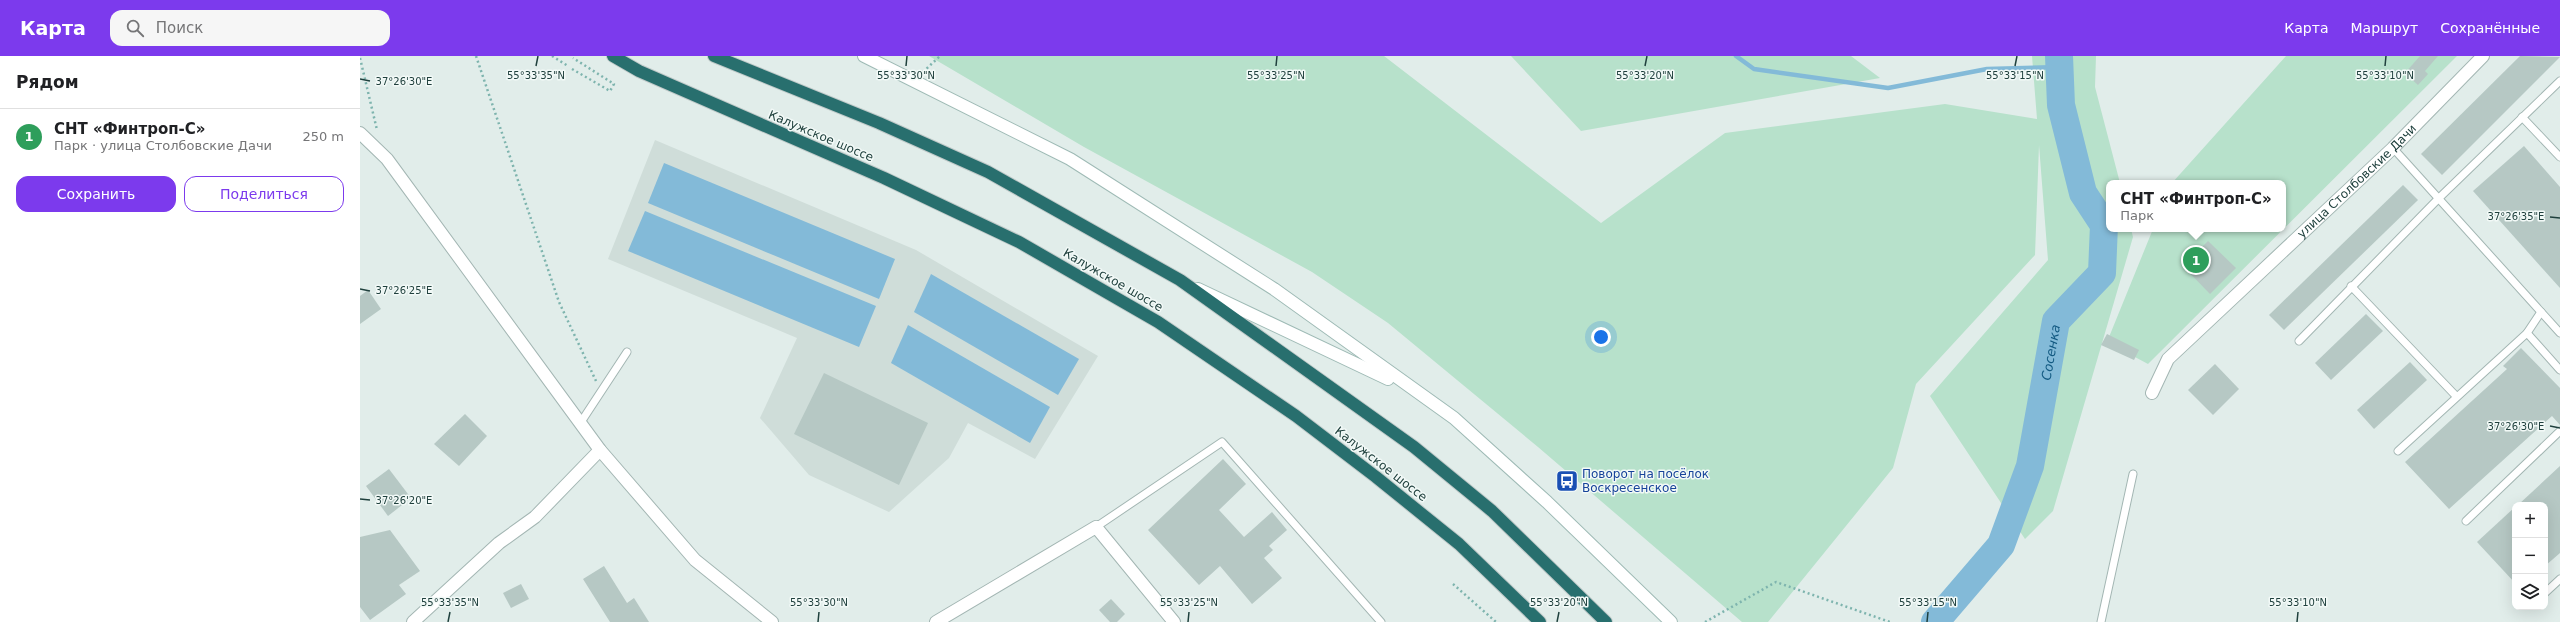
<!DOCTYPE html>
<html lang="ru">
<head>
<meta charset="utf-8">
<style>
	body { margin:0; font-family:"DejaVu Sans",sans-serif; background:#f6f6f6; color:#202124 }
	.controls { position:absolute; right:12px; bottom:12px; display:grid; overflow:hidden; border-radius:8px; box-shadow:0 4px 16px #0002 }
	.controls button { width:36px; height:36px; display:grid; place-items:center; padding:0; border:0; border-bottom:1px solid #e0e0e0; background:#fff; color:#202124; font:20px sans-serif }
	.you { position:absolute; left:1241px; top:281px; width:14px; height:14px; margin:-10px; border:3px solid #fff; border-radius:50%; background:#1a73e8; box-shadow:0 0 0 6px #1a73e833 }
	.badge { display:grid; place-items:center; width:26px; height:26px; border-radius:50%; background:#7c3aed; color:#fff; font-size:13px; font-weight:700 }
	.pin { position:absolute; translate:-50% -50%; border:2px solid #fff; box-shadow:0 1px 4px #0006 }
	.popup { position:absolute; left:1746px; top:124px; width:180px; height:52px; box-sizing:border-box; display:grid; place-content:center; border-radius:8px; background:#fff; filter:drop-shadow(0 1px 3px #0005); font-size:13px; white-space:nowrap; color:#757577 }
	.popup b { font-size:15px; color:#202124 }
	.popup::after { content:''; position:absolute; left:50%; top:100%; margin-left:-8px; border:8px solid transparent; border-top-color:#fff }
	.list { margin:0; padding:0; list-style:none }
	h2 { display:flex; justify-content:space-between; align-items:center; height:52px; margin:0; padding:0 16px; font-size:17px }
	h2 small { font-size:13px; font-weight:400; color:#757577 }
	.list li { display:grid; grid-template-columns:26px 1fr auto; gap:12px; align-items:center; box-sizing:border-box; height:56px; padding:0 16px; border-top:1px solid #e0e0e0 }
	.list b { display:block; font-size:15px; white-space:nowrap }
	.list p { margin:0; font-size:13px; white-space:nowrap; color:#757577 }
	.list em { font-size:13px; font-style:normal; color:#757577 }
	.actions { display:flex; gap:8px; padding:12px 16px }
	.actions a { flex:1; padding:9px 0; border:1px solid #7c3aed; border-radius:12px; text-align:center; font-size:14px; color:#7c3aed }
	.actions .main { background:#7c3aed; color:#fff }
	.icon { flex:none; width:22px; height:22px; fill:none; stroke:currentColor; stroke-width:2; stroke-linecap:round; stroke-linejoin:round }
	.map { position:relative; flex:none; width:2200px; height:566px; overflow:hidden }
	header { display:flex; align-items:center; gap:24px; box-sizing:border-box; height:56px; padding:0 20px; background:#7c3aed; color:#fff }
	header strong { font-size:19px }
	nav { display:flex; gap:22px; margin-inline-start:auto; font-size:14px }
	.search { width:280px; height:36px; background:#f6f6f6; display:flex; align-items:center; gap:10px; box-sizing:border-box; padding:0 14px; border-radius:12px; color:#757577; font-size:15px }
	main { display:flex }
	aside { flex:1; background:#fff }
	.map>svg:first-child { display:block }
</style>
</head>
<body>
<header>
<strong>Карта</strong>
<div class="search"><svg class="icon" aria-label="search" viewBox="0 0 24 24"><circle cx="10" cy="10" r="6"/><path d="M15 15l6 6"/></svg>Поиск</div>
<nav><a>Карта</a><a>Маршрут</a><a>Сохранённые</a></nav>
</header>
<main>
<aside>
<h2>Рядом<small></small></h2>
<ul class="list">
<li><span class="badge" style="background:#2e9e5b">1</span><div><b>СНТ «Финтроп-С»</b><p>Парк · улица Столбовские Дачи</p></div><em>250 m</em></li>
</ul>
<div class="actions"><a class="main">Сохранить</a><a>Поделиться</a></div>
</aside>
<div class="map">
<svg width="2200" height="566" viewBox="0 0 2200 566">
	<rect width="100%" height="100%" fill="#e1edea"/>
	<polygon fill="#cfddd9" points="295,84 556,194 738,300 675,403 608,367 589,402 529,456 449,419 400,362 437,282 248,203"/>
	<g fill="#b7e1cb">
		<polygon points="569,0 1024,0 1241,167 1365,77 1585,48 1677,63 1672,0 1736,0 1735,31 1760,127 1749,127 1749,173 1771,173 1773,181 1693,455 1665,483 1570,340 1688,204 1679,89 1675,199 1556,328 1533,412 1408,566 1382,566 1178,391 1028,267 952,216 724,91"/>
		<polygon points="1151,0 1491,0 1520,22 1221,75"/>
		<polygon points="1926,0 2097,0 1788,308 1747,286 1793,173 1923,173 1923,127 1812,127"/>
	</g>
	<g fill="#83bad8">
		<polygon points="304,107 535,203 519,243 288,147"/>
		<polygon points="285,155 516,250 499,291 268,195"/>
		<polygon points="571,218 719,303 698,339 554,256"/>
		<polygon points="548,269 690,351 670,387 531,307"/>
	</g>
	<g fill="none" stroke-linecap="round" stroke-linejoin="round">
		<polyline stroke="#83bad8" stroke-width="4.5" points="1376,0 1394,13 1528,32 1627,13 1700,11"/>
		<path stroke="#83bad8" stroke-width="28" id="s1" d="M1575,566l66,-77 29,-79 26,-145 46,-48 2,-48 -21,-32 -22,-88 -2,-49"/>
	</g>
	<g fill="#b6c8c4">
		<polygon points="2060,0 2078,0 2065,15 2068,18 2058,29 2045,17"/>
		<polygon points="2160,0 2200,1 2082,119 2061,98"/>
		<polygon points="2164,90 2200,131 2200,232 2113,135"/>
		<polygon points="2043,129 2058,144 1924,274 1909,259"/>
		<polygon points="1848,185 1876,212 1850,238 1823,210"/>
		<polygon points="8,234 21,253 0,268 0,240"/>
		<polygon points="2006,258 2023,275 1971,324 1955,307"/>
		<polygon points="1747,278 1779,294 1774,304 1741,289"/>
		<polygon points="2161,292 2200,332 2200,369 2192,360 2089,453 2045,406 2147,313 2143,310"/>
		<polygon points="2050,306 2067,324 2014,373 1997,354"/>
		<polygon points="1855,308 1879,333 1853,359 1828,334"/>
		<polygon points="464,317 568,367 539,429 434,378"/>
		<polygon points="105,358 127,380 99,410 74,388"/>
		<polygon points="863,403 886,428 859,454 884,481 912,456 927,474 909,490 913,494 904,502 922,522 892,548 860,510 839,529 788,474"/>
		<polygon points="2200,410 2200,497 2185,510 2185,449 2158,449"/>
		<polygon points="29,413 51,442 28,460 6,430"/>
		<polygon points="2155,451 2155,527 2117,486"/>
		<polygon points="30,474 60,515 39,529 46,538 10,564 0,551 0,481"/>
		<polygon points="244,510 267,547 274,542 289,566 250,566 223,523"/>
		<polygon points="161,528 169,543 151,552 143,537"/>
		<polygon points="751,543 765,558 757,566 750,566 739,554"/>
	</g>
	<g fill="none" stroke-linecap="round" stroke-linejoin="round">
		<g stroke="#a3b6b3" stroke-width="9">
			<g id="lane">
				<polyline points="2162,61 2200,101"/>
				<polyline points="2033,92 2200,277"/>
				<polyline points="1991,230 2096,340"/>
				<polyline points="2167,277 2181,256"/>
				<polyline points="1939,285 2078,143 2200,25"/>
				<polyline points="221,366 267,296"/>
				<polyline points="2038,395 2167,277 2200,314"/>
				<polyline points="2106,465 2200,375"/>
				<polyline points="736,471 862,386 1021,566"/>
				<polyline points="2185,537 2200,523"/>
				<polyline points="1741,566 1773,418"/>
			</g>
		</g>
		<g stroke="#a3b6b3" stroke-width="14">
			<g id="street">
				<polyline points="0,77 27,103 240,394 335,504 412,566"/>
				<path id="s2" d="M1792,337l16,-34 225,-211 90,-92"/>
				<polyline points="53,566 139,487 175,461 240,394"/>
				<polyline points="576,566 736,471 814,566"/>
			</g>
		</g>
		<g stroke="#9ebab5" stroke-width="14">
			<g id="secondary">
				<polyline points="504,0 710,103 914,233 1094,362 1187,446 1311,566"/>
				<polyline points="838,233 1028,323"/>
			</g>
		</g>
		<g stroke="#c0cac9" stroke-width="14">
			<g id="highway">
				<polyline points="253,0 279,15 524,122 659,186 798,266 936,360 1016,421 1099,488 1180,566"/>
				<polyline points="354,0 519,67 628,116 820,224 1054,391 1132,455 1246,566"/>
			</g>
		</g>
		<g stroke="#7eb4ae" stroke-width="2.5" stroke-dasharray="2 3" stroke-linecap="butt">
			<polyline points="116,0 199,246 236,325"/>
			<polyline points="192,0 208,10"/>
			<polyline points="0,2 17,74"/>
			<polyline points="212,13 250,35 254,28 213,2"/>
			<polyline points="563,16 580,0"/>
			<polyline points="1093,528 1136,566"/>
			<polyline points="1345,566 1416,526 1530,566"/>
		</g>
		<use href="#lane" stroke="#fff" stroke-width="7"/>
		<use href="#street" stroke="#fff" stroke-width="12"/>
		<use href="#secondary" stroke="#fff" stroke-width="12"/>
		<use href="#highway" stroke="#286f6e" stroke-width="12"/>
	</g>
	<path fill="none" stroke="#1f403d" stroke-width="1.5" d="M176,10l2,-10M546,10l1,-10M916,10l1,-10M1285,10l2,-10M1655,10l2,-10M2025,10l1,-10M0,23l10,2M2190,161l10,1M0,233l10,2M2190,370l10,2M0,443l10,1M88,566l2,-10M458,566l1,-10M828,566l1,-10M1197,566l2,-10M1567,566l1,-10M1937,566l1,-10"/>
	<defs>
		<g id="bus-square" transform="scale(1.15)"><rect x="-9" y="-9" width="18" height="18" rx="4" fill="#1a4fb4" stroke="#f2f9f7"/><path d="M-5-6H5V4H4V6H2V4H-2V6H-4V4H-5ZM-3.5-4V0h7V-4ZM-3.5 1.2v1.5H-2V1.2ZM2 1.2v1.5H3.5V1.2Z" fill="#fff"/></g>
	</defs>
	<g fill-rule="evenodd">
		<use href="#bus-square" x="1207" y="425"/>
	</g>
	<g text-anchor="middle" stroke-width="3" stroke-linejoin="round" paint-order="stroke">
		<g font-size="12" fill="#1f403d" stroke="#f2f9f7">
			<text transform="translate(461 80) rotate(23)" y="4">Калужское шоссе</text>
			<text dy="4" stroke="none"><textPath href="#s2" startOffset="297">улица Столбовские Дачи</textPath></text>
			<text transform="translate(753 224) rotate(30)" y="4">Калужское шоссе</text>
			<text transform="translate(1021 408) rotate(38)" y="4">Калужское шоссе</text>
		</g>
		<g font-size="12" fill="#164399" stroke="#f2f9f7" text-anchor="start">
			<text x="1222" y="422">Поворот на посёлок<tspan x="1222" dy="14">Воскресенское</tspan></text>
		</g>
		<g font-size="13" font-style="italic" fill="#135a82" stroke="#f2f9f7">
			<text dy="5" stroke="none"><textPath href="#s1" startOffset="301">Сосенка</textPath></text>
		</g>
	</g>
	<g font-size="10" text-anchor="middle" fill="#1f403d" stroke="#f2f9f7" stroke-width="3" stroke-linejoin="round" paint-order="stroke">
		<text x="176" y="23">55°33'35"N</text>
		<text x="546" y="23">55°33'30"N</text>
		<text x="916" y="23">55°33'25"N</text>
		<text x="1285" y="23">55°33'20"N</text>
		<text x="1655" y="23">55°33'15"N</text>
		<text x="2025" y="23">55°33'10"N</text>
		<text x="44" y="29">37°26'30"E</text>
		<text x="2156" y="164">37°26'35"E</text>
		<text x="44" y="238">37°26'25"E</text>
		<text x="2156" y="374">37°26'30"E</text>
		<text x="44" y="448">37°26'20"E</text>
		<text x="90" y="550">55°33'35"N</text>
		<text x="459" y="550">55°33'30"N</text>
		<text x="829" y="550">55°33'25"N</text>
		<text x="1199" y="550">55°33'20"N</text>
		<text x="1568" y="550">55°33'15"N</text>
		<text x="1938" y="550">55°33'10"N</text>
	</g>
</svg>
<div class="controls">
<button>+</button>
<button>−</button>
<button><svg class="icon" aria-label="layers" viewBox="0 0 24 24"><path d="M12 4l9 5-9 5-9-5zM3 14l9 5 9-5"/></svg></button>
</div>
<div class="you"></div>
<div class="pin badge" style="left:1836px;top:204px;background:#2e9e5b">1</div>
<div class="popup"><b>СНТ «Финтроп-С»</b>Парк</div>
</div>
</main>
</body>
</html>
